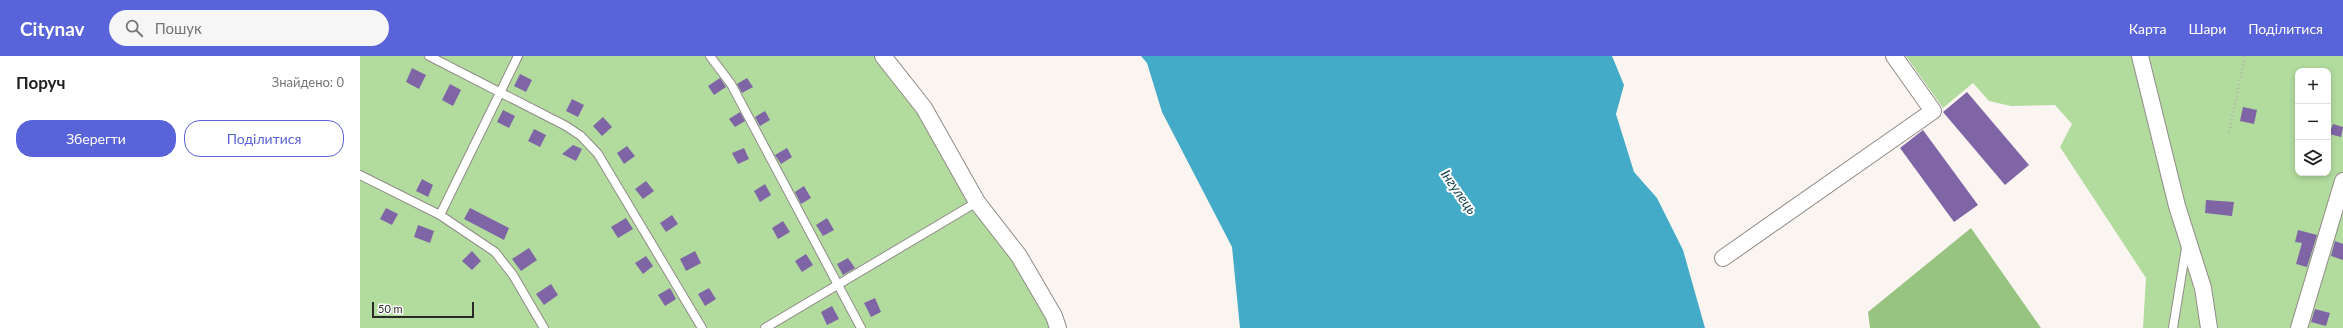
<!DOCTYPE html>
<html lang="uk">
<head>
<meta charset="utf-8">
<style>
	body { margin:0; font-family:Lato,sans-serif; background:#f6f6f6; color:#222 }
	.controls { position:absolute; right:12px; top:12px; display:grid; overflow:hidden; border-radius:8px; box-shadow:0 2px 6px #0003 }
	.controls button { width:36px; height:36px; display:grid; place-items:center; padding:0; border:0; border-bottom:1px solid #e0e0e0; background:#fff; color:#222; font:20px sans-serif }
	.scale { position:absolute; left:12px; bottom:10px; width:102px; box-sizing:border-box; padding-left:4px; border:2px solid #2b2927; border-top:0; font-size:11px; line-height:14px; white-space:nowrap; color:#2b2927; -webkit-text-stroke:3px #fff; paint-order:stroke }
	.list { margin:0; padding:0; list-style:none }
	h2 { display:flex; justify-content:space-between; align-items:center; height:52px; margin:0; padding:0 16px; font-size:17px }
	h2 small { font-size:13px; font-weight:400; color:#767676 }
	.actions { display:flex; gap:8px; padding:12px 16px }
	.actions a { flex:1; padding:9px 0; border:1px solid #5963da; border-radius:16px; text-align:center; font-size:14px; color:#5963da }
	.actions .main { background:#5963da; color:#fff }
	.icon { flex:none; width:22px; height:22px; fill:none; stroke:currentColor; stroke-width:2; stroke-linecap:round; stroke-linejoin:round }
	.map { position:relative; flex:none; width:1983px; height:272px; overflow:hidden }
	header { display:flex; align-items:center; gap:24px; box-sizing:border-box; height:56px; padding:0 20px; background:#5963da; color:#fff }
	header strong { font-size:19px }
	nav { display:flex; gap:22px; margin-inline-start:auto; font-size:14px }
	.search { width:280px; height:36px; background:#f6f6f6; display:flex; align-items:center; gap:10px; box-sizing:border-box; padding:0 14px; border-radius:22px; color:#767676; font-size:15px }
	main { display:flex }
	aside { flex:1; background:#fff }
	.map>svg:first-child { display:block }
</style>
</head>
<body>
<header>
<strong>Citynav</strong>
<div class="search"><svg class="icon" aria-label="search" viewBox="0 0 24 24"><circle cx="10" cy="10" r="6"/><path d="M15 15l6 6"/></svg>Пошук</div>
<nav><a>Карта</a><a>Шари</a><a>Поділитися</a></nav>
</header>
<main>
<aside>
<h2>Поруч<small>Знайдено: 0</small></h2>
<ul class="list">
</ul>
<div class="actions"><a class="main">Зберегти</a><a>Поділитися</a></div>
</aside>
<div class="map">
<svg width="1983" height="272" viewBox="0 0 1983 272">
	<rect width="100%" height="100%" fill="#faf5f0"/>
	<g fill="#b2db9e" fill-rule="evenodd">
		<polygon points="0,0 523,0 698,272 0,272"/>
		<polygon points="1546,0 1774,0 1830,211 1841,272 1783,272 1786,222 1700,91 1712,68 1695,49 1651,50 1629,45 1613,27 1583,52"/>
		<path d="M1787,0h196v272h-126l-7,-43 -26,-82zM1938,15h30v102h-30z"/>
	</g>
	<polygon fill="#98c482" points="1611,172 1681,272 1510,272 1508,256"/>
	<polygon fill="#43aac7" points="781,0 1252,0 1264,29 1256,58 1274,116 1297,142 1323,194 1345,272 880,272 872,191 802,56 787,7"/>
	<g fill="#7f65a6">
		<polygon points="52,12 66,19 59,33 46,26"/>
		<polygon points="160,18 172,24 166,36 154,30"/>
		<polygon points="360,22 366,31 354,39 348,30"/>
		<polygon points="387,22 393,31 382,37 377,28"/>
		<polygon points="90,28 101,34 93,50 82,44"/>
		<polygon points="1607,36 1669,109 1645,129 1583,56"/>
		<polygon points="212,43 224,49 218,61 206,55"/>
		<polygon points="1883,51 1897,54 1894,68 1880,65"/>
		<polygon points="143,54 155,60 149,72 137,66"/>
		<polygon points="405,55 410,64 400,70 395,61"/>
		<polygon points="380,56 385,65 375,71 369,63"/>
		<polygon points="243,61 252,71 242,80 233,70"/>
		<polygon points="1973,68 1983,71 1981,81 1969,78"/>
		<polygon points="174,73 186,79 180,91 168,85"/>
		<polygon points="1563,74 1618,149 1594,166 1540,92"/>
		<polygon points="213,89 222,93 216,105 202,98"/>
		<polygon points="267,90 275,100 264,108 257,97"/>
		<polygon points="384,92 389,103 378,108 372,97"/>
		<polygon points="427,92 432,101 421,108 415,99"/>
		<polygon points="62,123 73,129 68,141 56,135"/>
		<polygon points="286,125 294,135 283,143 275,133"/>
		<polygon points="405,128 411,139 400,146 394,135"/>
		<polygon points="444,130 451,142 441,148 435,136"/>
		<polygon points="1846,144 1874,146 1872,160 1845,157"/>
		<polygon points="26,152 38,158 32,169 20,163"/>
		<polygon points="110,152 149,172 144,184 104,163"/>
		<polygon points="312,159 318,168 306,176 300,167"/>
		<polygon points="266,162 273,173 258,182 251,171"/>
		<polygon points="467,162 474,174 463,180 456,169"/>
		<polygon points="423,165 430,176 418,183 412,172"/>
		<polygon points="58,169 74,175 70,187 54,181"/>
		<polygon points="1938,174 1957,179 1947,211 1936,208 1942,187 1935,186"/>
		<polygon points="1975,185 1983,188 1983,204 1971,200"/>
		<polygon points="169,192 177,204 161,215 152,203"/>
		<polygon points="112,195 121,205 112,214 102,205"/>
		<polygon points="335,195 341,207 326,215 320,203"/>
		<polygon points="446,198 453,209 442,216 435,205"/>
		<polygon points="286,200 293,210 283,218 275,207"/>
		<polygon points="488,202 495,212 483,219 477,208"/>
		<polygon points="191,228 198,239 184,249 176,238"/>
		<polygon points="310,232 316,243 305,250 298,239"/>
		<polygon points="349,232 356,243 345,250 338,238"/>
		<polygon points="515,242 521,256 511,261 504,247"/>
		<polygon points="472,250 479,263 467,269 461,256"/>
		<polygon points="1955,253 1970,257 1966,270 1951,266"/>
	</g>
	<g fill="none" stroke-linecap="round" stroke-linejoin="round">
		<g stroke="#908b87" stroke-width="10">
			<g id="lane">
				<polyline points="69,0 206,70 221,80 238,98 342,272"/>
				<polyline points="350,0 371,28 501,272"/>
				<polyline points="0,119 80,159 135,196 153,219 184,272"/>
				<polyline points="80,159 158,0"/>
				<polyline points="405,272 617,146"/>
				<polyline points="1813,272 1826,192"/>
			</g>
		</g>
		<g stroke="#908b87" stroke-width="18">
			<g id="street">
				<polyline points="523,0 564,52 617,146 659,200 694,260 698,272"/>
				<polyline points="1780,0 1817,150 1843,232 1849,272"/>
				<polyline points="1363,202 1573,55 1534,0"/>
				<polyline points="1939,272 1983,125"/>
			</g>
		</g>
		<polyline stroke="#b6b2ae" stroke-width="2.5" stroke-dasharray="1 3" stroke-linecap="butt" points="1869,76 1885,0"/>
		<use href="#lane" stroke="#fff" stroke-width="8"/>
		<use href="#street" stroke="#fff" stroke-width="16"/>
	</g>
	<g text-anchor="middle" stroke-width="4" stroke-linejoin="round" paint-order="stroke">
		<g font-size="14" font-style="italic" fill="#184552" stroke="#fff">
			<text transform="translate(1099 136) rotate(55)" y="5">Інгулець</text>
		</g>
	</g>
</svg>
<div class="controls">
<button>+</button>
<button>−</button>
<button><svg class="icon" aria-label="layers" viewBox="0 0 24 24"><path d="M12 4l9 5-9 5-9-5zM3 14l9 5 9-5"/></svg></button>
</div>
<div class="scale">50 m</div>
</div>
</main>
</body>
</html>
